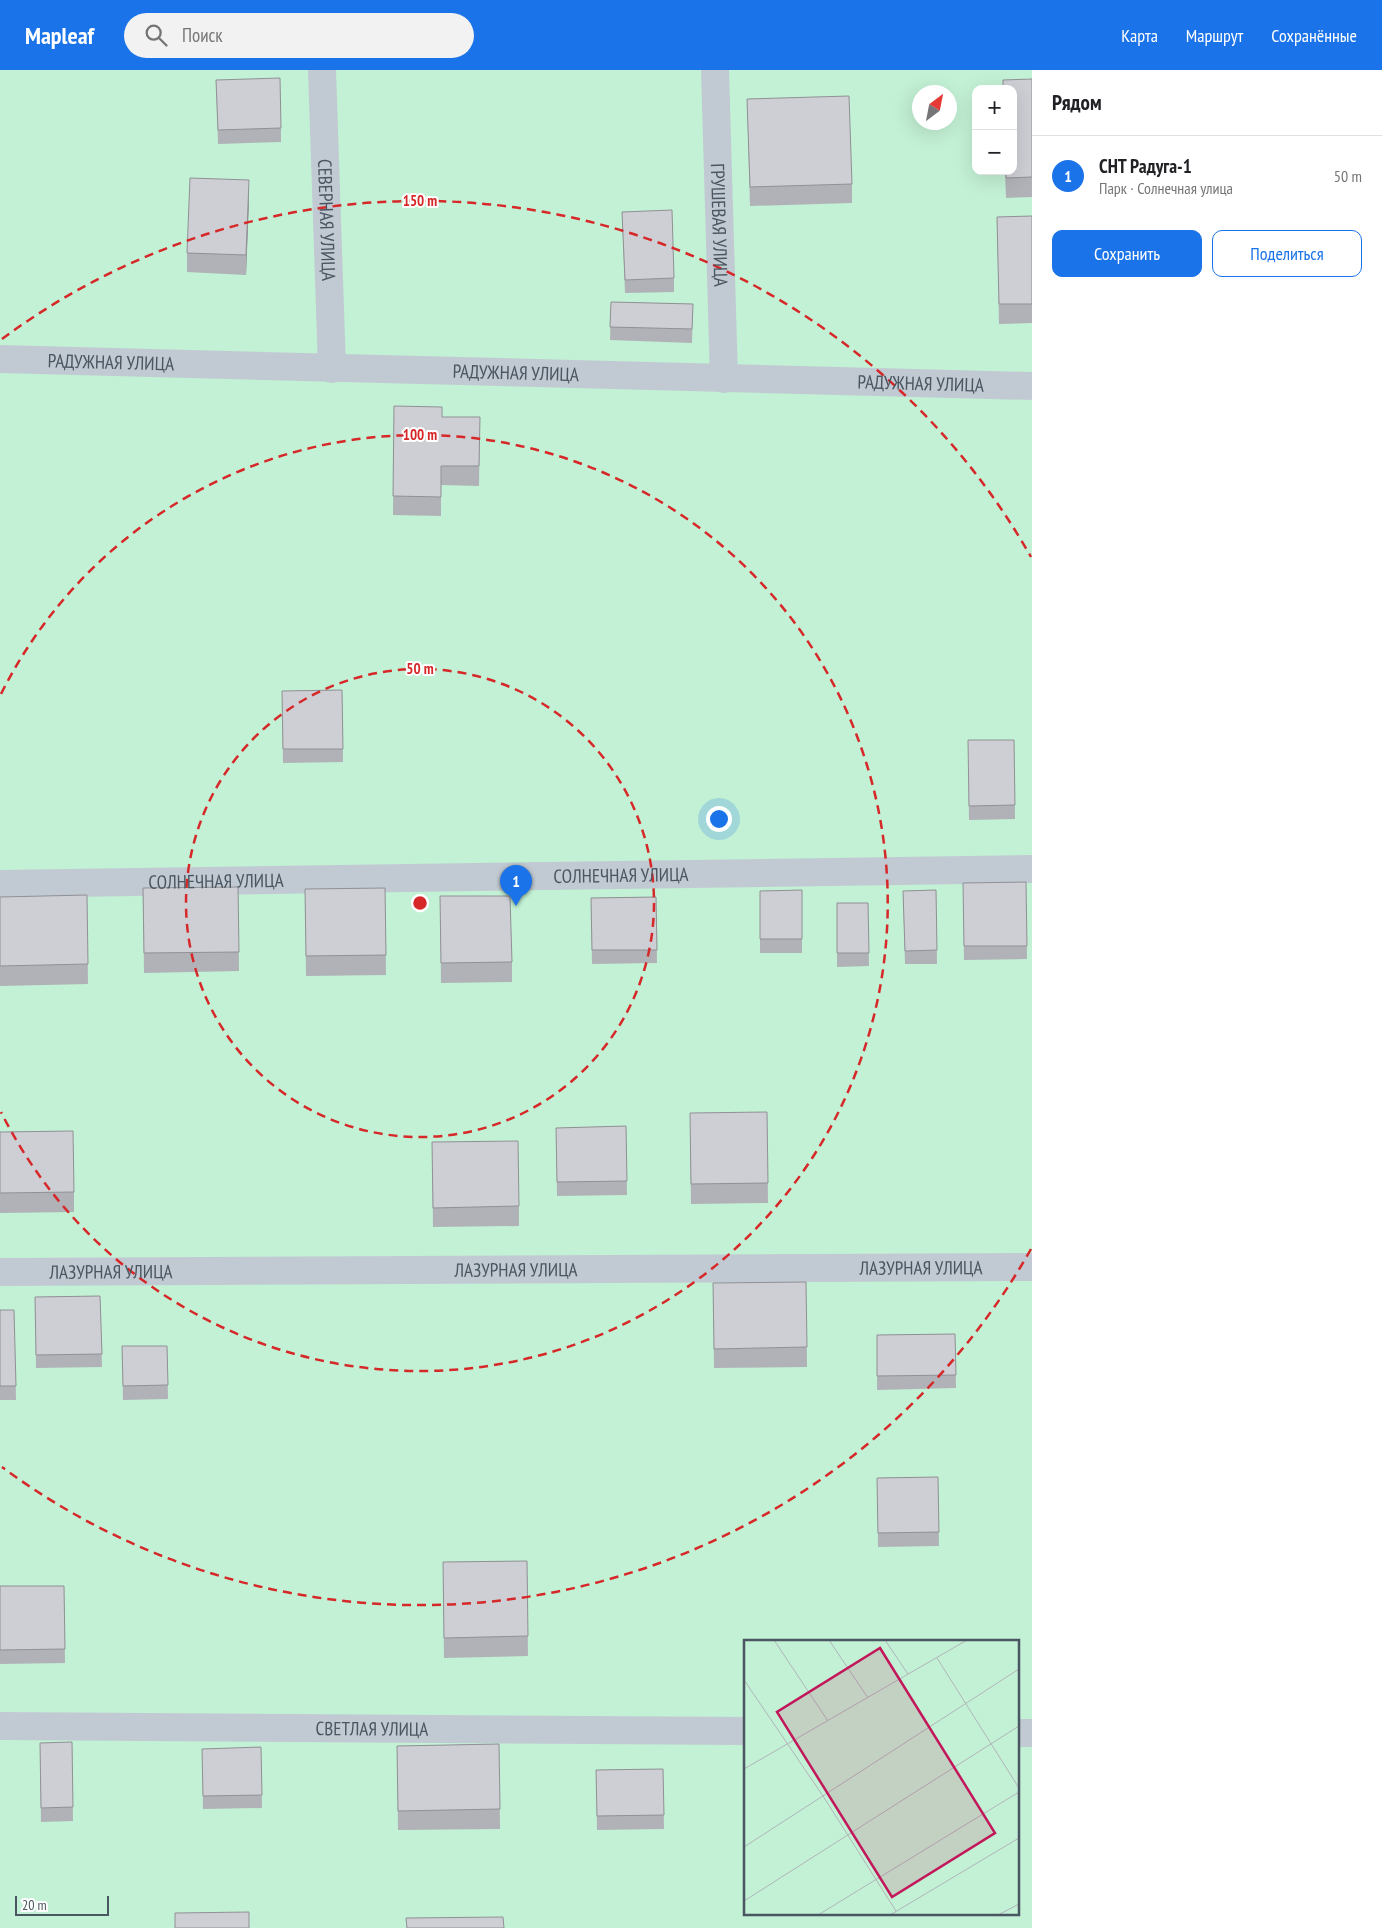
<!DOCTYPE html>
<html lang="ru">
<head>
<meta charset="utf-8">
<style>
	body { margin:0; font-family:"PT Sans Narrow",sans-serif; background:#f2f2f2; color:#202124 }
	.controls { position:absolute; right:15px; top:15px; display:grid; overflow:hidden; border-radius:10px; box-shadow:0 5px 20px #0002 }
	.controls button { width:45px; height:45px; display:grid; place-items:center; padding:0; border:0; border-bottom:1px solid #e0e0e0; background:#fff; color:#202124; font:25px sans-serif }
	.compass { position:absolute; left:912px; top:15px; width:45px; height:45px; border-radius:50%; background:#fff; box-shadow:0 5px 20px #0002; rotate:32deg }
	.scale { position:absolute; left:15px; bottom:12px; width:94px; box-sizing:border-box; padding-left:5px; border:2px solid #4a5661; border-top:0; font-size:14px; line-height:18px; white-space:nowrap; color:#4a5661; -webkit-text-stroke:4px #fff; paint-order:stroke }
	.you { position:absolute; left:718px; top:748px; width:18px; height:18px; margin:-12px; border:4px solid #fff; border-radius:50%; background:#1a73e8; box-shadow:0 0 0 8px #1a73e833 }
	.badge { display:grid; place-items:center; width:32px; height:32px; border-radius:50%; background:#1a73e8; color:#fff; font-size:16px; font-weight:700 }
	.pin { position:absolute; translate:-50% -41px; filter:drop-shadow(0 1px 2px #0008) }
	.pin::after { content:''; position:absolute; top:26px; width:18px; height:15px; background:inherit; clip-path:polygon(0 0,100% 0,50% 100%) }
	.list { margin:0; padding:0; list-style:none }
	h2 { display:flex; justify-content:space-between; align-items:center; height:65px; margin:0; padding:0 20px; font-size:21px }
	h2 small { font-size:16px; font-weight:400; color:#757577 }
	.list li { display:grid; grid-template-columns:32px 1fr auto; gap:15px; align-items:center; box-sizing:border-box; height:80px; padding:0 20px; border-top:1px solid #e0e0e0 }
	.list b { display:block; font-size:19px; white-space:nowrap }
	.list p { margin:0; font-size:16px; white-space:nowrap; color:#757577 }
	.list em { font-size:16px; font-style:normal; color:#757577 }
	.actions { display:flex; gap:10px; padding:15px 20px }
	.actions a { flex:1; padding:11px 0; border:1px solid #1a73e8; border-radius:10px; text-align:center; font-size:18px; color:#1a73e8 }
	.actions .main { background:#1a73e8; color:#fff }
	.icon { flex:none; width:28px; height:28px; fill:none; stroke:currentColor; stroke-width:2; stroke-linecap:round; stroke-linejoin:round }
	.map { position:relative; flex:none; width:1032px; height:1858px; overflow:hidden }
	header { display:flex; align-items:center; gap:30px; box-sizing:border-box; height:70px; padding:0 25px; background:#1a73e8; color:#fff }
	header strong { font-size:24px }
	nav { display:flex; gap:28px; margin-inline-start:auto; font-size:18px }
	.search { width:350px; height:45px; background:#f2f2f2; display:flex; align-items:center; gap:12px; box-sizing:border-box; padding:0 18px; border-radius:28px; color:#757577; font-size:19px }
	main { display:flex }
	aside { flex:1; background:#fff }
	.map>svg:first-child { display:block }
</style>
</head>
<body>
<header>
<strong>Mapleaf</strong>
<div class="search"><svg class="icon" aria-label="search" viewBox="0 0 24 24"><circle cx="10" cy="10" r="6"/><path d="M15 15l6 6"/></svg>Поиск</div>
<nav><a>Карта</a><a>Маршрут</a><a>Сохранённые</a></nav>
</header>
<main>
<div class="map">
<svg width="1032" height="1858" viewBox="0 0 1032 1858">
	<rect width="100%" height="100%" fill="#f5f3f3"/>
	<path fill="#c3f1d5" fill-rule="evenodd" d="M0,0h1032v1858h-1032zM976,19h37v82h-37zM919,22h30v30h-30zM746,1572h272v272h-272z"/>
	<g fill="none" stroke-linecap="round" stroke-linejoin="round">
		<g stroke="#c1cad2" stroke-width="28">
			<path id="s1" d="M322,0l10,299"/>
			<path id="s2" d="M715,0l9,309"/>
			<path id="s3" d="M0,289l1032,27"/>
			<path id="s4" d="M0,814l1032,-15"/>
			<path id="s5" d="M0,1202l1032,-5"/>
			<path id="s6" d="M0,1656l746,5"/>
			<polyline points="1018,1663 1032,1663"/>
		</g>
	</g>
	<g fill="#b0b2b7">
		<polygon points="1032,9 1032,127 1006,128 1005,101 1013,101"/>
		<polygon points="216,10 281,58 281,72 218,74"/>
		<polygon points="747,29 852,114 852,133 750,136"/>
		<polygon points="249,130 246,205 187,202 187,183"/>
		<polygon points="622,142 674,208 674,222 625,223"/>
		<polygon points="1032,146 1032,253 999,254 997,147"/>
		<polygon points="611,232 693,234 692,273 610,270"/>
		<polygon points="394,336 442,347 480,347 479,416 441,415 441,446 393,445"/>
		<polygon points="342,620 343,692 283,693 282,621"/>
		<polygon points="968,670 1014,670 1015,749 969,750"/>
		<polygon points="1026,812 1027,889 964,890 963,813"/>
		<polygon points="238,817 239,901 144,903 143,818"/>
		<polygon points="385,818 386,905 306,906 305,819"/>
		<polygon points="802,820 802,883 760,883 760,821"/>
		<polygon points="936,820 937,894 905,894 903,821"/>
		<polygon points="87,825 88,914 0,916 0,827"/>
		<polygon points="440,826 512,892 512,912 441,913"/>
		<polygon points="656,827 657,893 592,894 591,828"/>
		<polygon points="837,833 868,833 869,896 837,897"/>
		<polygon points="767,1042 768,1133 691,1134 690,1063"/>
		<polygon points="626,1056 627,1125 557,1126 556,1058"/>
		<polygon points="0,1062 74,1122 74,1142 0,1143"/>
		<polygon points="432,1072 519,1136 519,1156 433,1157"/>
		<polygon points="806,1212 807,1297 714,1298 713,1213"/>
		<polygon points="100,1226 102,1297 36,1298 35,1227"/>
		<polygon points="0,1240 14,1240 16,1330 0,1330"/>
		<polygon points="955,1264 956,1318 877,1320 877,1265"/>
		<polygon points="122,1276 167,1276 168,1329 123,1330"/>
		<polygon points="938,1407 939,1476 878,1477 877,1408"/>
		<polygon points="527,1491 528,1586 444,1588 443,1492"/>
		<polygon points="0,1516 64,1516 65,1593 0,1594"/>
		<polygon points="72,1672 73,1751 41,1752 40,1673"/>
		<polygon points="499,1674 500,1759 398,1760 397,1676"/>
		<polygon points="261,1677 262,1738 203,1739 202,1679"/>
		<polygon points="663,1699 664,1759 597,1760 596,1700"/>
	</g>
	<polygon fill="#909195" points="249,110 249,130 246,205 246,185"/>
	<g fill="#cdcfd5" stroke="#909195">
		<polygon points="280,8 281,58 218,60 216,10"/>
		<polygon points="1032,9 1032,107 1006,108 1006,101 1013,101 1013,19 1003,19 1003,10"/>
		<polygon points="849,26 852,114 750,117 747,29"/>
		<polygon points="190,108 249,110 246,185 187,183"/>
		<polygon points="672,140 674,208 625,210 622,142"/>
		<polygon points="1032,146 1032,234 999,234 997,147"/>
		<polygon points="611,232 693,234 692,259 610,257"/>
		<polygon points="394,336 442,337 442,347 480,347 479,396 441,396 441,427 393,426"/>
		<polygon points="342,620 343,679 283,679 282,621"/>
		<polygon points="968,670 1014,670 1015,735 969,736"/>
		<polygon points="1026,812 1027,876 964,876 963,813"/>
		<polygon points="238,817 239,882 144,883 143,818"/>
		<polygon points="385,818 386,885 306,886 305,819"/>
		<polygon points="802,820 802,869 760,869 760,821"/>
		<polygon points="936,820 937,880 905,881 903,821"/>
		<polygon points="87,825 88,894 0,896 0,827"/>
		<polygon points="440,826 510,826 512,892 441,893"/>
		<polygon points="656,827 657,880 592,880 591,828"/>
		<polygon points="837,833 868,833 869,883 837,883"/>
		<polygon points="767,1042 768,1113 691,1114 690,1043"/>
		<polygon points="626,1056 627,1111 557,1112 556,1058"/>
		<polygon points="73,1061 74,1122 0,1123 0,1062"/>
		<polygon points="518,1071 519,1136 433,1138 432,1072"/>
		<polygon points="806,1212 807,1277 714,1279 713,1213"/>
		<polygon points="100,1226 102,1284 36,1285 35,1227"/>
		<polygon points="0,1240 14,1240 16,1316 0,1316"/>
		<polygon points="955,1264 956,1305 877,1306 877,1265"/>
		<polygon points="122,1276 167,1276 168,1315 123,1316"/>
		<polygon points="938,1407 939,1462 878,1463 877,1408"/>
		<polygon points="527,1491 528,1566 444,1568 443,1492"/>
		<polygon points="0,1516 64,1516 65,1579 0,1580"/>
		<polygon points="72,1672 73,1737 41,1738 40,1673"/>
		<polygon points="499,1674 500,1739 398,1741 397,1676"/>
		<polygon points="261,1677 262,1725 203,1726 202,1679"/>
		<polygon points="663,1699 664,1745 597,1746 596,1700"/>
		<polygon points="249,1842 249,1858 175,1858 175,1843"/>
		<polygon points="503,1847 504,1858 407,1858 406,1848"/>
	</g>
	<g fill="none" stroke="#d62828" stroke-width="2.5" stroke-dasharray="9 6">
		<circle cx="420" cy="833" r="234"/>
		<path d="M1 624A468 468 0 1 1 1 1042"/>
		<path d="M1031 1179A702 702 0 0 1 2 1397M2 269A702 702 0 0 1 1031 487"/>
	</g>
	<g text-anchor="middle" stroke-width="4" stroke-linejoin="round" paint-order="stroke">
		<g font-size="19" fill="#4a5661" stroke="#fff">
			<text dy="7" stroke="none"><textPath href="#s1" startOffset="150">СЕВЕРНАЯ УЛИЦА</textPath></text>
			<text dy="7" stroke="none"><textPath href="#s2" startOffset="155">ГРУШЕВАЯ УЛИЦА</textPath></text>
			<text dy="7" stroke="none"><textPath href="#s3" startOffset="111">РАДУЖНАЯ УЛИЦА</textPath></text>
			<text dy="7" stroke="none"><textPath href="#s3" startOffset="516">РАДУЖНАЯ УЛИЦА</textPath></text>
			<text dy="7" stroke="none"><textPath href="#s3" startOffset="921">РАДУЖНАЯ УЛИЦА</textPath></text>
			<text dy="7" stroke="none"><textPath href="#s4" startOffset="621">СОЛНЕЧНАЯ УЛИЦА</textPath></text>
			<text dy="7" stroke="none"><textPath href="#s4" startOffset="216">СОЛНЕЧНАЯ УЛИЦА</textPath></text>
			<text dy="7" stroke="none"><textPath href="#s5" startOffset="921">ЛАЗУРНАЯ УЛИЦА</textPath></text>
			<text dy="7" stroke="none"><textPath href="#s5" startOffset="516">ЛАЗУРНАЯ УЛИЦА</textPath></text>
			<text dy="7" stroke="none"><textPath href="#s5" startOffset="111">ЛАЗУРНАЯ УЛИЦА</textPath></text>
			<text dy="7" stroke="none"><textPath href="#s6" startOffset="372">СВЕТЛАЯ УЛИЦА</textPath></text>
		</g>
	</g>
	<g transform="translate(744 1570)">
		<rect width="275" height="275" fill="#f5f3f3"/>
		<path d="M0,0h275v275h-275z" fill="#c3f1d5"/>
		<path fill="none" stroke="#b1b4b9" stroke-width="1" d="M30,0l54,81M85,0l39,58M141,0l23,34M193,18l82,130M0,40l79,116 73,115M0,129l223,-129M0,207l275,-178M0,261l275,-175M74,275l201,-123M146,275l129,-77M254,275l21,-11"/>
		<path fill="#c2185b" fill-opacity="0.15" stroke="#c2185b" stroke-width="2.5" d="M136,8l115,185 -103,64 -115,-185z"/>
		<rect width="275" height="275" fill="none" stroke="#4a5661" stroke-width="2.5"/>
	</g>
	<circle cx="420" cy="833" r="8" fill="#d62828" stroke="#fff" stroke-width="2.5"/>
	<g font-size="15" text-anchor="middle" font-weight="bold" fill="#d62828" stroke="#fff" stroke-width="4" stroke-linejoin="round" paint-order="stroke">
		<text x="420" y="136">150 m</text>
		<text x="420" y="370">100 m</text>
		<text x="420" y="604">50 m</text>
	</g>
</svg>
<div class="controls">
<button>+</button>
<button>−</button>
</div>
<svg class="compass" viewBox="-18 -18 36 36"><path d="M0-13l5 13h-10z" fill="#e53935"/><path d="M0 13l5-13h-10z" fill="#757577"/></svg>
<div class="scale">20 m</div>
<div class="you"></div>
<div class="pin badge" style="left:516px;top:836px">1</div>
</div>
<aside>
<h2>Рядом<small></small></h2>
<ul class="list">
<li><span class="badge">1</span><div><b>СНТ Радуга-1</b><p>Парк · Солнечная улица</p></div><em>50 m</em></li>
</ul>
<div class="actions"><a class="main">Сохранить</a><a>Поделиться</a></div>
</aside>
</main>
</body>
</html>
